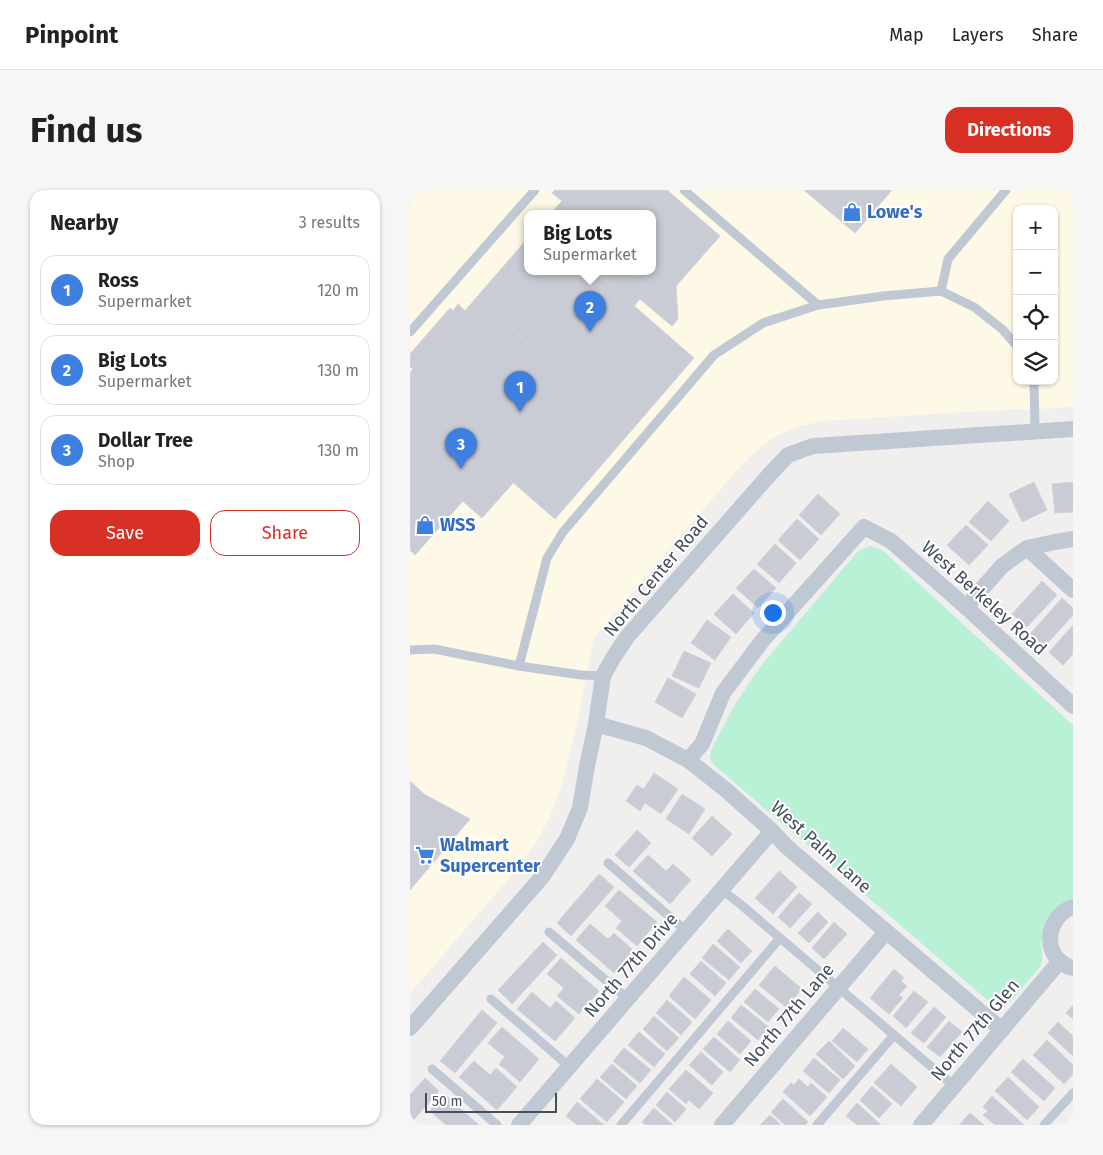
<!DOCTYPE html>
<html lang="en">
<head>
<meta charset="utf-8">
<style>
	body { margin:0; font-family:"Fira Sans",sans-serif; background:#f6f6f6; color:#222 }
	.controls { position:absolute; right:15px; top:15px; display:grid; overflow:hidden; border-radius:10px; box-shadow:0 1px 4px #0004 }
	.controls button { width:45px; height:45px; display:grid; place-items:center; padding:0; border:0; border-bottom:1px solid #e0e0e0; background:#fff; color:#222; font:25px sans-serif }
	.scale { position:absolute; left:15px; bottom:12px; width:132px; box-sizing:border-box; padding-left:5px; border:2px solid #454e5c; border-top:0; font-size:14px; line-height:18px; white-space:nowrap; color:#454e5c; -webkit-text-stroke:4px #fff; paint-order:stroke }
	.you { position:absolute; left:362px; top:422px; width:18px; height:18px; margin:-12px; border:4px solid #fff; border-radius:50%; background:#1a73e8; box-shadow:0 0 0 8px #1a73e833 }
	.badge { display:grid; place-items:center; width:32px; height:32px; border-radius:50%; background:#d93025; color:#fff; font-size:16px; font-weight:700 }
	.pin { position:absolute; translate:-50% -41px; filter:drop-shadow(0 1px 2px #0008) }
	.pin::after { content:''; position:absolute; top:26px; width:18px; height:15px; background:inherit; clip-path:polygon(0 0,100% 0,50% 100%) }
	.popup { position:absolute; left:114px; top:20px; width:132px; height:65px; box-sizing:border-box; display:grid; place-content:center; border-radius:10px; background:#fff; filter:drop-shadow(0 1px 4px #0005); font-size:16px; white-space:nowrap; color:#767676 }
	.popup b { font-size:19px; color:#222 }
	.popup::after { content:''; position:absolute; left:50%; top:100%; margin-left:-10px; border:10px solid transparent; border-top-color:#fff }
	.list { margin:0; padding:0; list-style:none }
	h2 { display:flex; justify-content:space-between; align-items:center; height:65px; margin:0; padding:0 20px; font-size:21px }
	h2 small { font-size:16px; font-weight:400; color:#767676 }
	.list li { display:grid; grid-template-columns:32px 1fr auto; gap:15px; align-items:center; box-sizing:border-box; height:70px; margin:0 10px 10px; padding:0 10px; border:1px solid #e0e0e0; border-radius:15px }
	.list b { display:block; font-size:19px; white-space:nowrap }
	.list p { margin:0; font-size:16px; white-space:nowrap; color:#767676 }
	.list em { font-size:16px; font-style:normal; color:#767676 }
	.actions { display:flex; gap:10px; padding:15px 20px }
	.actions a { flex:1; padding:11px 0; border:1px solid #d93025; border-radius:15px; text-align:center; font-size:18px; color:#d93025 }
	.actions .main { background:#d93025; color:#fff }
	.icon { flex:none; width:28px; height:28px; fill:none; stroke:currentColor; stroke-width:2; stroke-linecap:round; stroke-linejoin:round }
	.map { position:relative; flex:none; width:663px; height:935px; overflow:hidden; border-radius:15px }
	header { display:flex; align-items:center; gap:30px; box-sizing:border-box; height:70px; padding:0 25px; background:#fff; border-bottom:1px solid #e0e0e0 }
	header strong { font-size:24px }
	nav { display:flex; gap:28px; margin-inline-start:auto; font-size:18px }
	.intro { display:flex; align-items:center; justify-content:space-between; box-sizing:border-box; height:120px; padding:0 30px }
	h1 { margin:0; font-size:35px }
	.button { padding:12px 22px; border-radius:15px; background:#d93025; color:#fff; font-size:18px; font-weight:700 }
	main { display:flex; gap:30px; padding:0 30px }
	aside { flex:1; background:#fff; border-radius:15px; box-shadow:0 1px 4px #0004 }
	.map>svg:first-child { display:block }
</style>
</head>
<body>
<header>
<strong>Pinpoint</strong>
<nav><a>Map</a><a>Layers</a><a>Share</a></nav>
</header>
<div class="intro"><h1>Find us</h1><a class="button">Directions</a></div>
<main>
<aside>
<h2>Nearby<small>3 results</small></h2>
<ul class="list">
<li><span class="badge" style="background:#3f7fe0">1</span><div><b>Ross</b><p>Supermarket</p></div><em>120 m</em></li>
<li><span class="badge" style="background:#3f7fe0">2</span><div><b>Big Lots</b><p>Supermarket</p></div><em>130 m</em></li>
<li><span class="badge" style="background:#3f7fe0">3</span><div><b>Dollar Tree</b><p>Shop</p></div><em>130 m</em></li>
</ul>
<div class="actions"><a class="main">Save</a><a>Share</a></div>
</aside>
<div class="map">
<svg width="663" height="935" viewBox="0 0 663 935">
	<rect width="100%" height="100%" fill="#f1eeee"/>
	<path fill="#fdf9e6" fill-rule="evenodd" d="M0,0h663v216l-14,2 -78,3 -158,10 -27,6 -24,11 -17,14 -18,18 -141,165 -4,14 -11,56 -19,79 -13,35 -14,25 -16,23 -109,126zM607,19h37v172h-37zM118,23h124v58h-124z"/>
	<polygon fill="#b9f1d7" points="460,356 471,359 663,535 663,710 634,739 631,755 633,768 630,777 600,812 590,816 582,814 304,575 300,569 301,560 324,516 349,478 449,360"/>
	<g fill="#c9ccd4" stroke="#d1d3da">
		<polygon points="145,0 257,0 310,46 266,96 268,129 262,136 230,109 224,116 184,81 242,81 242,23 141,23 152,11 142,3"/>
		<polygon points="394,0 482,0 445,43"/>
		<polygon points="118,48 118,81 184,81 284,168 221,241 66,108"/>
		<polygon points="66,108 221,241 145,329 0,203 0,183 3,179 0,177 0,164 40,118 43,121 48,114 55,121"/>
		<polygon points="0,203 103,293 72,328 0,265"/>
		<polygon points="0,265 53,311 5,365 0,360"/>
		<polygon points="624,292 637,320 612,332 599,304"/>
		<polygon points="663,292 663,322 645,323 642,294"/>
		<polygon points="408,304 430,324 411,345 389,325"/>
		<polygon points="578,311 599,331 581,351 559,332"/>
		<polygon points="387,329 409,349 390,370 368,350"/>
		<polygon points="556,335 578,355 559,375 537,355"/>
		<polygon points="365,354 386,373 369,393 347,374"/>
		<polygon points="344,379 366,398 348,418 326,398"/>
		<polygon points="632,391 647,405 617,437 602,424"/>
		<polygon points="323,404 344,423 326,444 304,424"/>
		<polygon points="652,408 663,418 663,425 634,457 620,444"/>
		<polygon points="297,430 321,447 305,470 281,453"/>
		<polygon points="663,435 663,464 653,475 639,462"/>
		<polygon points="274,461 301,473 289,498 262,486"/>
		<polygon points="258,488 286,504 272,528 245,512"/>
		<polygon points="244,583 268,599 251,624 235,613 230,621 216,611 227,595 234,599"/>
		<polygon points="0,591 14,604 60,629 0,700"/>
		<polygon points="272,604 295,619 279,644 256,629"/>
		<polygon points="302,626 322,644 302,666 282,648"/>
		<polygon points="227,640 241,653 219,677 205,665"/>
		<polygon points="238,665 256,681 263,674 281,690 260,714 223,681"/>
		<polygon points="369,681 387,697 363,724 345,708"/>
		<polygon points="189,684 204,697 161,746 147,733"/>
		<polygon points="209,700 247,732 227,756 206,738 212,731 195,716"/>
		<polygon points="389,703 402,714 380,738 368,727"/>
		<polygon points="408,722 418,732 399,753 388,743"/>
		<polygon points="424,732 437,744 414,769 402,758"/>
		<polygon points="180,734 198,749 204,743 223,760 204,783 166,750"/>
		<polygon points="318,739 342,761 331,773 307,751"/>
		<polygon points="133,752 147,765 102,814 88,800"/>
		<polygon points="303,754 330,777 319,790 292,768"/>
		<polygon points="151,768 189,801 169,824 147,806 154,798 137,784"/>
		<polygon points="291,771 316,793 305,806 280,784"/>
		<polygon points="365,776 392,799 376,817 349,795"/>
		<polygon points="484,779 494,788 491,791 497,796 489,805 493,808 479,824 460,808"/>
		<polygon points="274,787 301,810 285,829 259,806"/>
		<polygon points="345,799 369,819 358,832 334,812"/>
		<polygon points="504,801 518,812 496,838 483,826"/>
		<polygon points="122,802 140,818 146,811 165,828 145,851 107,819"/>
		<polygon points="257,810 282,832 271,845 246,823"/>
		<polygon points="331,815 359,837 348,850 321,828"/>
		<polygon points="663,815 663,829 656,823"/>
		<polygon points="524,817 536,827 514,853 501,843"/>
		<polygon points="72,820 87,833 45,883 30,871"/>
		<polygon points="244,826 269,848 257,861 233,839"/>
		<polygon points="318,831 341,851 330,864 307,844"/>
		<polygon points="539,831 552,842 530,867 517,857"/>
		<polygon points="648,832 663,846 663,866 638,843"/>
		<polygon points="92,837 129,869 110,892 89,874 95,867 78,853"/>
		<polygon points="433,838 458,859 447,872 422,851"/>
		<polygon points="229,842 255,864 244,877 218,855"/>
		<polygon points="304,847 330,870 320,882 293,859"/>
		<polygon points="637,850 663,875 663,884 654,894 623,865"/>
		<polygon points="419,851 445,876 433,889 406,864"/>
		<polygon points="214,858 241,880 230,893 203,871"/>
		<polygon points="291,862 313,882 302,895 279,875"/>
		<polygon points="404,868 430,890 419,903 393,881"/>
		<polygon points="613,869 645,898 634,911 601,882"/>
		<polygon points="64,871 80,885 86,878 107,897 87,920 49,887"/>
		<polygon points="202,874 227,896 216,909 190,887"/>
		<polygon points="481,874 507,897 491,916 464,893"/>
		<polygon points="276,880 303,903 289,919 279,910 276,914 259,899"/>
		<polygon points="598,887 629,917 617,930 585,901"/>
		<polygon points="15,888 29,901 0,934 0,905"/>
		<polygon points="187,889 214,912 197,932 170,909"/>
		<polygon points="389,889 398,897 401,893 417,907 400,926 373,902 381,893 384,895"/>
		<polygon points="462,896 482,914 469,928 450,910"/>
		<polygon points="257,902 276,919 265,932 246,915"/>
		<polygon points="34,904 69,935 36,935 20,921"/>
		<polygon points="582,906 614,935 585,935 573,925 578,921 573,917"/>
		<polygon points="373,909 398,932 395,935 375,935 361,922"/>
		<polygon points="167,912 194,935 167,935 156,926"/>
		<polygon points="447,913 471,935 447,935 436,926"/>
		<polygon points="244,918 263,935 236,935 232,932"/>
		<polygon points="560,923 574,935 549,935"/>
		<polygon points="360,925 371,935 350,935"/>
	</g>
	<g fill="none" stroke-linecap="round" stroke-linejoin="round">
		<g stroke="#c0c8d4" stroke-width="9">
			<polyline points="274,0 408,115"/>
			<polyline points="531,101 538,69 596,0"/>
			<polyline points="0,142 125,0"/>
			<polyline points="624,191 625,241"/>
			<polyline points="0,460 24,459 109,476 171,485 193,486"/>
			<polyline points="109,476 137,368 153,342 304,165 353,133 408,115 473,106 531,101 564,117 592,139 607,156"/>
			<polyline points="198,673 276,741"/>
			<polyline points="312,700 329,713 544,896"/>
			<polyline points="139,742 218,809"/>
			<polyline points="81,809 160,877"/>
			<polyline points="22,879 87,935"/>
			<polyline points="211,935 370,748"/>
			<polyline points="407,935 484,845"/>
			<polyline points="634,935 663,903"/>
		</g>
		<g stroke="#c0c8d4" stroke-width="16">
			<polyline points="617,358 663,400"/>
			<polyline points="556,417 592,376 617,358 645,352 663,349"/>
			<polyline points="186,534 236,548 278,570 316,600 362,641 377,657 592,840"/>
			<polyline points="278,570 292,554 313,503 352,451 454,337 481,351 556,417 663,516"/>
			<path d="M663,717c-29,10 -32,53 0,61"/>
			<polyline points="0,838 132,687 157,649 170,618 177,576 186,534 193,486 203,468 217,447 360,284 378,265 403,256 663,239"/>
			<polyline points="109,935 362,641"/>
			<polyline points="312,935 476,742"/>
			<polyline points="511,935 650,771"/>
		</g>
	</g>
	<defs>
		<g id="shop-bare" transform="scale(1.5)"><path d="M-5-2.5h2.3a2.7 3.5 0 0 1 5.4 0H5L5.5 6h-11ZM-1.5-2.5h3a1.5 2.3 0 0 0-3 0Z" fill="#3f7fe0" stroke="#fff" stroke-width="2.5" paint-order="stroke"/></g>
		<g id="supermarket-bare" transform="scale(1.5)"><path d="M-6-5.5h2.5l.6 2H6L4.5 2H-2.5L-4.4-4H-6ZM-1.5 3.2a1.3 1.3 0 1 0 .1 0ZM3 3.2a1.3 1.3 0 1 0 .1 0Z" fill="#3f7fe0" stroke="#fff" stroke-width="2.5" paint-order="stroke"/></g>
	</defs>
	<g fill-rule="evenodd">
		<use href="#shop-bare" x="442" y="22"/>
		<use href="#shop-bare" x="15" y="335"/>
		<use href="#supermarket-bare" x="15" y="665"/>
	</g>
	<g text-anchor="middle" stroke-width="4" stroke-linejoin="round" paint-order="stroke">
		<g font-size="18" font-weight="bold" fill="#366cbe" stroke="#fff" text-anchor="start">
			<text x="457" y="28">Lowe's</text>
			<text x="30" y="341">WSS</text>
			<text x="30" y="661">Walmart<tspan x="30" dy="21">Supercenter</tspan></text>
		</g>
		<g font-size="18" fill="#454e5c" stroke="#fff">
			<text transform="translate(246 386) rotate(-50)" y="6">North Center Road</text>
			<text transform="translate(574 408) rotate(42)" y="6">West Berkeley Road</text>
			<text transform="translate(411 657) rotate(42)" y="6">West Palm Lane</text>
			<text transform="translate(221 775) rotate(-49)" y="6">North 77th Drive</text>
			<text transform="translate(379 825) rotate(-50)" y="6">North 77th Lane</text>
			<text transform="translate(565 840) rotate(-50)" y="6">North 77th Glen</text>
		</g>
	</g>
</svg>
<div class="controls">
<button>+</button>
<button>−</button>
<button><svg class="icon" aria-label="locate" viewBox="0 0 24 24"><circle cx="12" cy="12" r="6"/><path d="M12 2v4M12 18v4M2 12h4M18 12h4"/></svg></button>
<button><svg class="icon" aria-label="layers" viewBox="0 0 24 24"><path d="M12 4l9 5-9 5-9-5zM3 14l9 5 9-5"/></svg></button>
</div>
<div class="scale">50 m</div>
<div class="you"></div>
<div class="pin badge" style="left:110px;top:222px;background:#3f7fe0">1</div>
<div class="pin badge" style="left:180px;top:142px;background:#3f7fe0">2</div>
<div class="popup"><b>Big Lots</b>Supermarket</div>
<div class="pin badge" style="left:51px;top:279px;background:#3f7fe0">3</div>
</div>
</main>
</body>
</html>
